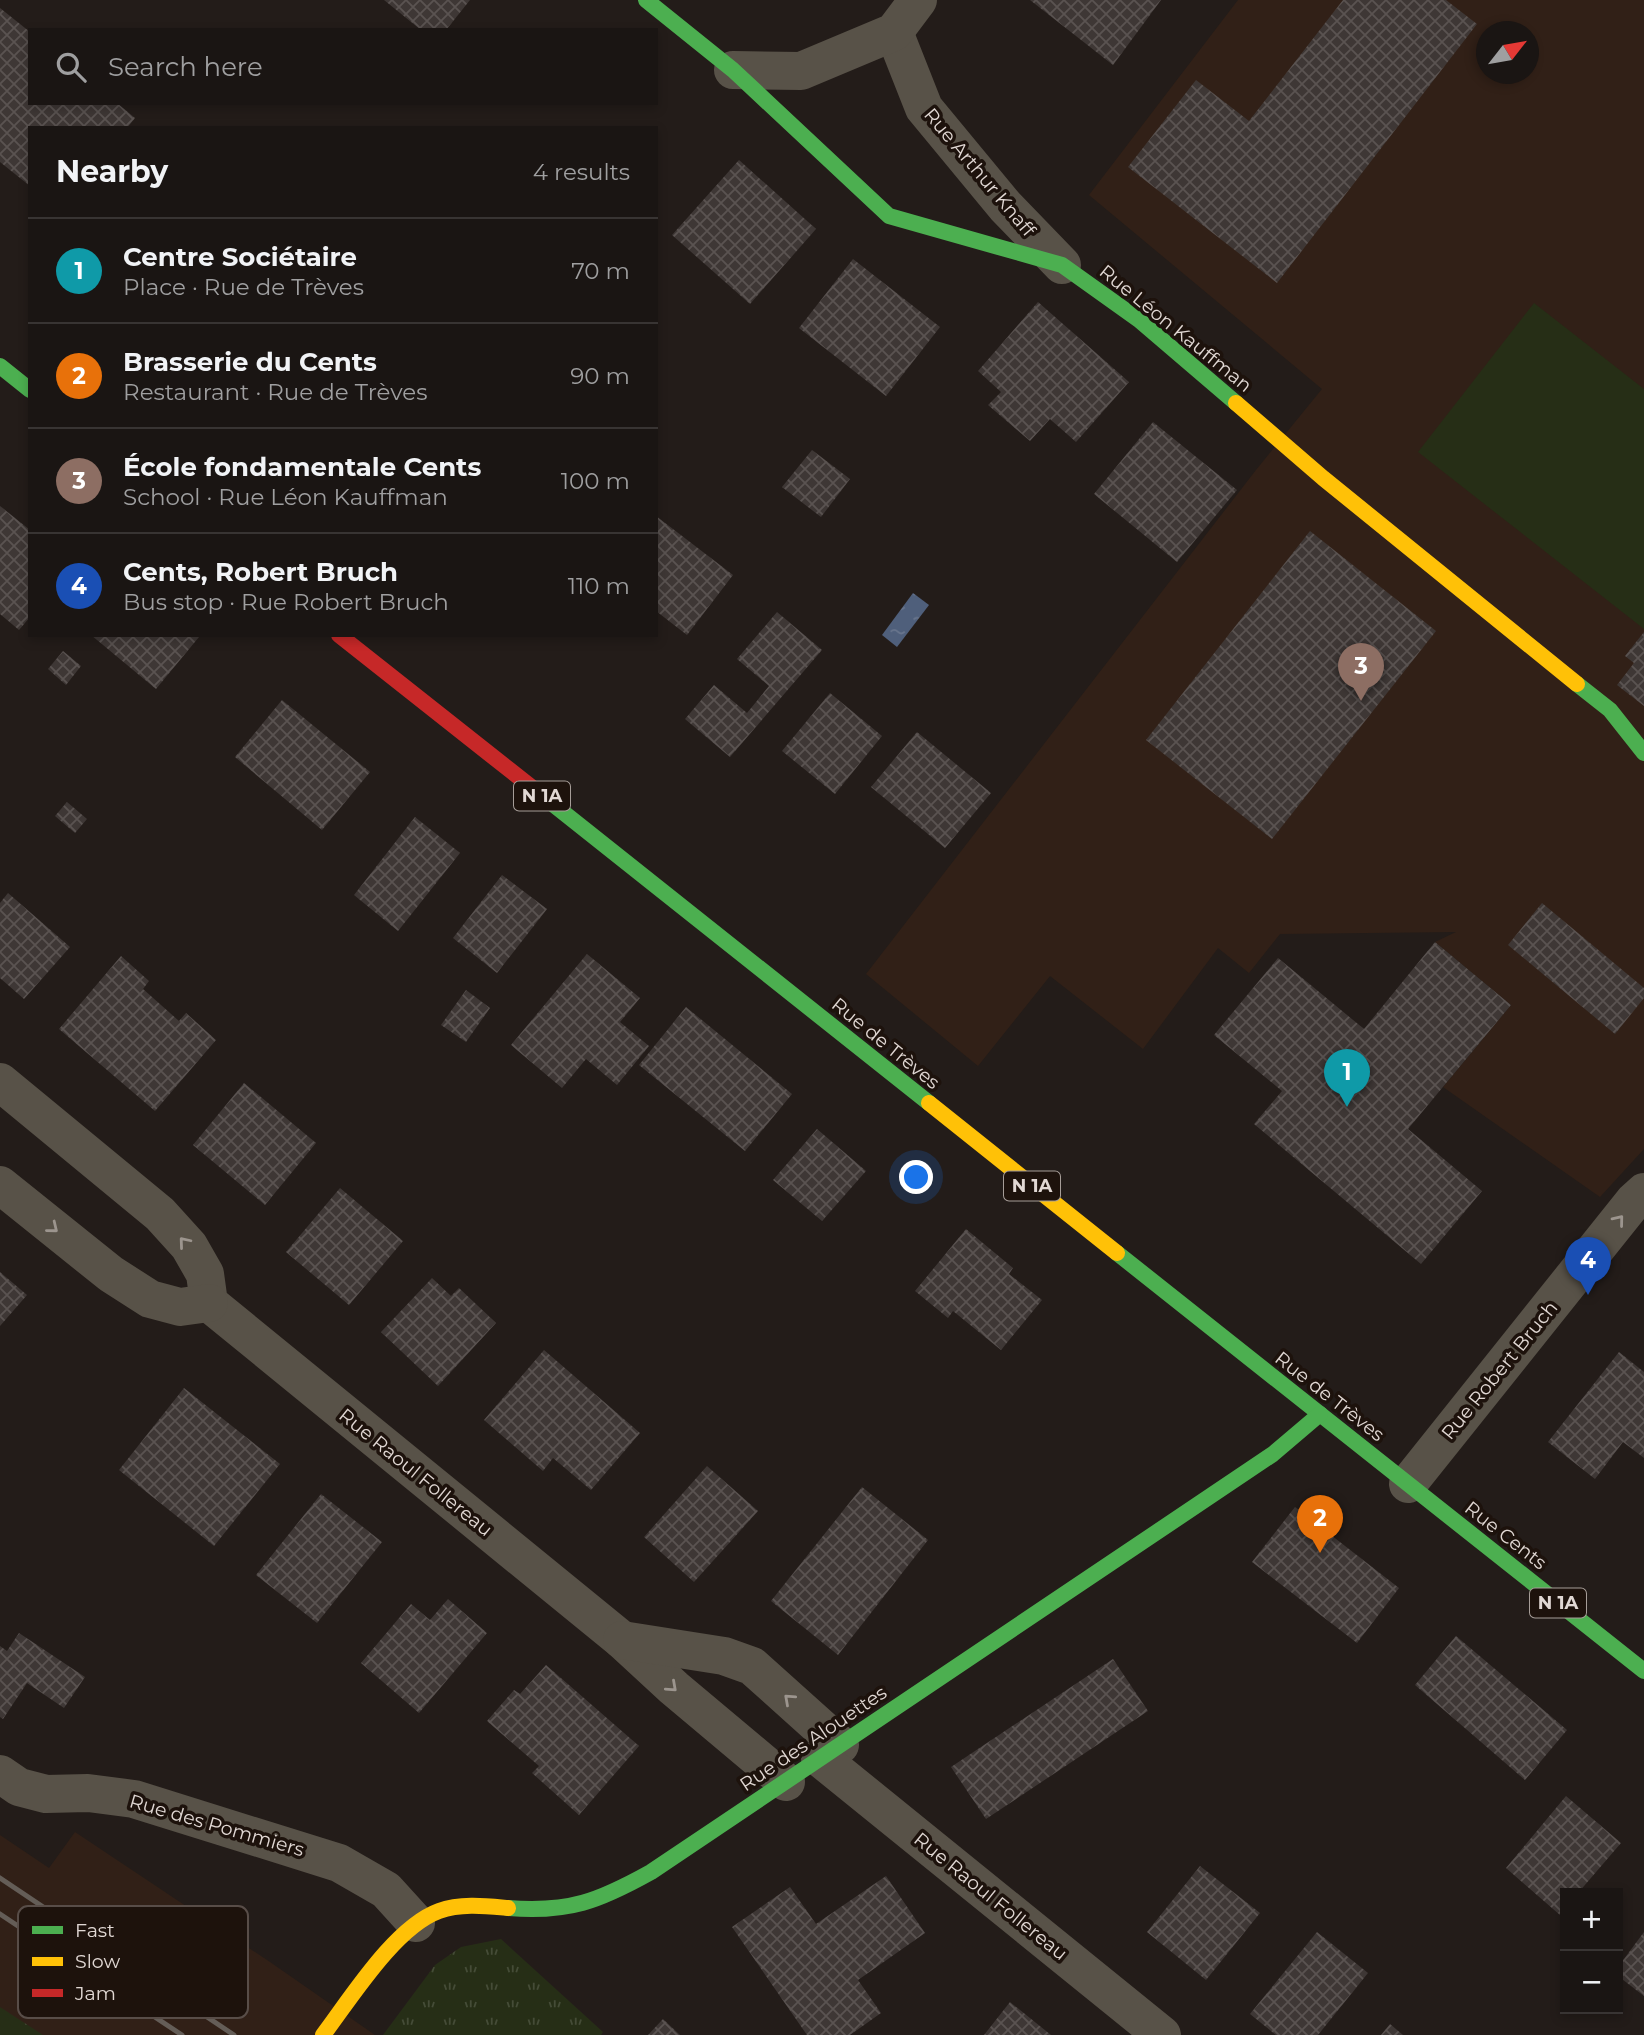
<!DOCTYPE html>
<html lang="en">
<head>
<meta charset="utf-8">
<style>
	body { margin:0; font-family:Montserrat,sans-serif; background:#272221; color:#f1f3f6 }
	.controls { position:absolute; right:21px; bottom:21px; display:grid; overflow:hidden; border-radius:0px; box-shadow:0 4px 10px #0003 }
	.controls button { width:63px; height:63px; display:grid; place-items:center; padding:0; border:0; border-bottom:2px solid #383433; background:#1a1513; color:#f1f3f6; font:35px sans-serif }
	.compass { position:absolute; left:1476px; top:21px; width:63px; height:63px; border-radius:50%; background:#1a1513; box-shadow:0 4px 10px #0003; rotate:59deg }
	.you { position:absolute; left:917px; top:1178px; width:24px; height:24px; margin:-18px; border:5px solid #fff; border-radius:50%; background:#1a73e8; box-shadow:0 0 0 10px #1a73e833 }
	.badge { display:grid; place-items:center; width:46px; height:46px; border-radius:50%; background:#0b8043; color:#fff; font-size:23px; font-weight:700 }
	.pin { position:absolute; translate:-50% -58px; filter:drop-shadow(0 2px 4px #0008) }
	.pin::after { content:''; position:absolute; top:37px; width:24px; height:21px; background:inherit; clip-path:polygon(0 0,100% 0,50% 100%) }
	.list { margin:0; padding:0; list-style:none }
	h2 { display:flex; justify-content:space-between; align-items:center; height:91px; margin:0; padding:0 28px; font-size:30px }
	h2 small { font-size:23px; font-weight:400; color:#9f9fa0 }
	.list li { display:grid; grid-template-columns:46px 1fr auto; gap:21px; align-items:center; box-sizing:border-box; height:105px; padding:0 28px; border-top:2px solid #383433 }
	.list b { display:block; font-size:26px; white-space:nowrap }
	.list p { margin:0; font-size:23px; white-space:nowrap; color:#9f9fa0 }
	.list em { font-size:23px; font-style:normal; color:#9f9fa0 }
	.icon { flex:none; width:38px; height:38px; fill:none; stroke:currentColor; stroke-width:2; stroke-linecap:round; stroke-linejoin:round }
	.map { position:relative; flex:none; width:1644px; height:2035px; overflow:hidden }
	.search { position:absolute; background:#1a1513; box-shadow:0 4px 10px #0003; left:28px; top:28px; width:630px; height:77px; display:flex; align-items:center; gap:18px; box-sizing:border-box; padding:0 24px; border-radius:0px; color:#9f9fa0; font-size:26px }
	.panel { position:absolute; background:#1a1513; box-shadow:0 4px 10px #0003; left:28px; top:126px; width:630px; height:511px; border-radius:0px }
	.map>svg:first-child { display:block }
</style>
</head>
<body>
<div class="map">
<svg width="1644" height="2035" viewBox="0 0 1644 2035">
	<defs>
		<pattern id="grass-tufts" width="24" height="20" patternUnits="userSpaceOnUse" patternTransform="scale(1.75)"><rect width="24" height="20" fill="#262e16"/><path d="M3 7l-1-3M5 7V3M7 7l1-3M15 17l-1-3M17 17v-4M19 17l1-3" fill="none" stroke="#454c37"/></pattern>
		<pattern id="water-ripples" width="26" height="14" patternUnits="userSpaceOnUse" patternTransform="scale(1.75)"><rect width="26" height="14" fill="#4f5f7b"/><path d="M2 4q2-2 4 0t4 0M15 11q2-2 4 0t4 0" fill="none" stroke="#68758d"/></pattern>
		<pattern id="building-cross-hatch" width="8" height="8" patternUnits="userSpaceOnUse" patternTransform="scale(1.75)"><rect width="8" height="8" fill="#3e3735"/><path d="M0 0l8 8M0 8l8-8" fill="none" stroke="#5a5351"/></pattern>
	</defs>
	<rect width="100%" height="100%" fill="#231c19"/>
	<g fill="#312017" fill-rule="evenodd">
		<path d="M1238,0h406v1149l-44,48 -157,-110 68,-82 -76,-63 21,-10 -176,2 -31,39 -31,-25 -75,101 -93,-73 -72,90 -112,-92 390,-504 66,-81 -233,-194zM1486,32h42v42h-42z"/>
		<polygon points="75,1832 270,1962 375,2035 37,2035 0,2009 0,1835 49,1868"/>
	</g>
	<g fill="url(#grass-tufts)">
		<polygon points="501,1939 603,2032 601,2035 383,2035 435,1965 461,1947"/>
		<polygon points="0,2007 43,2035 0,2035"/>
	</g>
	<polygon fill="#262e16" points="1534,303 1644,389 1644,629 1418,452"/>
	<polygon fill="url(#water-ripples)" points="913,593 929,605 897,647 882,635"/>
	<g fill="url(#building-cross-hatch)">
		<polygon points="384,0 470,0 446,30 421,30"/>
		<polygon points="1030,0 1161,0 1113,65"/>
		<polygon points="1343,0 1446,0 1477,24 1277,283 1128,167 1196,80 1249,121"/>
		<polygon points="0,8 30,32 30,103 117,103 135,118 127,128 30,128 30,186 0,162"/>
		<polygon points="739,160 816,229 750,304 672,235"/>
		<polygon points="853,259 940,327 886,396 799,328"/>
		<polygon points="1038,302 1129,382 1076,442 1050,419 1030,441 988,405 1001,392 978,371"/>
		<polygon points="1153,422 1237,490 1177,562 1094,494"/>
		<polygon points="812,450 850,479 821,517 782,487"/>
		<polygon points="0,506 30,530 30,617 19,630 0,614"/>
		<polygon points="656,516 733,575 687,635 656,611"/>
		<polygon points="1310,531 1436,631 1272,839 1146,740"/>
		<polygon points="777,612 822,650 730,757 685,719 714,685 747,713 769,686 737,659"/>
		<polygon points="1644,632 1644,706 1617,685 1634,663 1625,656"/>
		<polygon points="91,635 197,635 199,637 156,689"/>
		<polygon points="63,651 81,666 66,685 48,669"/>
		<polygon points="830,693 882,736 835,794 782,751"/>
		<polygon points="282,700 370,772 322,830 235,757"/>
		<polygon points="917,732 991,793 945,848 871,787"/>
		<polygon points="67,802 87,819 75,833 55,816"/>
		<polygon points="415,817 460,853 398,931 354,895"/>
		<polygon points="502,875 547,909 497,973 453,938"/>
		<polygon points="8,893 70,947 24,999 0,978 0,903"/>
		<polygon points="1542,903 1644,988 1644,998 1615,1034 1508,945"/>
		<polygon points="1435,942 1511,1005 1408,1129 1482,1191 1421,1264 1254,1124 1282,1091 1214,1035 1278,958 1364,1029"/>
		<polygon points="587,954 640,998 620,1022 649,1046 617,1085 586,1059 562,1088 511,1045"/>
		<polygon points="121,956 149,981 143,989 179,1021 186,1013 216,1040 155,1111 59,1029"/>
		<polygon points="466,990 490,1008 466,1042 441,1025"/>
		<polygon points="686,1007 792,1094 745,1151 639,1065"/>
		<polygon points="244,1083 316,1143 265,1205 193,1145"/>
		<polygon points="817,1129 866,1171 822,1221 773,1180"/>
		<polygon points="340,1188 403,1241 349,1305 286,1252"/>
		<polygon points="966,1229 1013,1268 1009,1274 1042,1300 1001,1350 953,1311 948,1318 915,1291"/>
		<polygon points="0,1272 27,1295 0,1326"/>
		<polygon points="432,1278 451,1296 459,1288 496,1323 438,1386 381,1332"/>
		<polygon points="544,1350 640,1433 591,1490 553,1458 543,1471 484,1420"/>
		<polygon points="1619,1352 1644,1372 1644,1458 1623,1442 1595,1479 1548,1442"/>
		<polygon points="184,1388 280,1464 214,1546 119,1470"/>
		<polygon points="707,1466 758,1511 694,1582 644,1537"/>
		<polygon points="862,1487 928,1540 838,1655 771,1601"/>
		<polygon points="321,1494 382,1542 317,1623 256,1575"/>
		<polygon points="1295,1507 1399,1588 1357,1643 1252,1562"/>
		<polygon points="448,1599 487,1633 419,1713 361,1663 411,1604 430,1620"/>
		<polygon points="19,1633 85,1677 64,1708 27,1683 3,1719 0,1717 0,1646 7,1651"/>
		<polygon points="1456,1636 1567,1730 1525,1780 1415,1685"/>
		<polygon points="1113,1659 1148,1711 986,1819 951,1767"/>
		<polygon points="546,1665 639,1746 579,1815 532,1773 539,1766 487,1721 514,1690 520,1694"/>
		<polygon points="1566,1796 1621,1843 1578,1893 1565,1893 1565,1909 1560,1915 1506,1868"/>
		<polygon points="1200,1866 1260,1913 1206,1980 1147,1932"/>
		<polygon points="886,1876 925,1933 858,1980 881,2013 850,2035 807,2035 732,1927 790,1887 816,1924"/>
		<polygon points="1317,1932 1368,1973 1318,2035 1276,2035 1250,2014"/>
		<polygon points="1644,1932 1644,1996 1618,1976 1618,1967"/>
		<polygon points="1010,2002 1051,2035 984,2035"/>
		<polygon points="663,2019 680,2035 648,2035"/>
		<polygon points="1390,2024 1403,2035 1381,2035"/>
	</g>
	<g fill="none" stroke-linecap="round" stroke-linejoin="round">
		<g stroke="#585248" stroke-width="38">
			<polyline points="894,32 924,108 1005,206 1062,265"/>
			<polyline points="733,70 801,71 894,32 918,0"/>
			<polyline points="0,1082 160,1214 189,1246 205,1274 209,1303 622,1640 674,1688 786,1782"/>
			<polyline points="0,1185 111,1274 150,1299 180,1307 209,1303"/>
			<polyline points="1408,1484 1634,1201 1644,1192"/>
			<polyline points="622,1640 724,1656 752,1666 840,1745"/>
			<polyline points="820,1758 1162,2035"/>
			<polyline points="0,1774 19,1787 46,1794 88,1793 134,1799 339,1863 386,1890 416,1923"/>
		</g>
		<g stroke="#4caf50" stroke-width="16">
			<polyline points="646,0 733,70 889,216 1062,265 1139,320 1236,403"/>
			<polyline points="0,366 30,390"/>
			<polyline points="1577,684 1610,710 1644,753"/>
			<polyline points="549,801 929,1103"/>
			<polyline points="1117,1253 1644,1671"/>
			<path d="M508,1908c61,5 91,-7 143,-36l622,-418 47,-40"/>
		</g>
		<g stroke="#ffc107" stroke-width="16">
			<polyline points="1236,403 1323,478 1577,684"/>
			<polyline points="929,1103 1117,1253"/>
			<path d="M323,2035c28,-37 72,-108 116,-124 22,-8 47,-5 69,-3"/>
		</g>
		<polyline stroke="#c62828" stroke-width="16" points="339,635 549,801"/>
		<g stroke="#645d57" stroke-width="5">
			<polyline points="0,1878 234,2035"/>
			<polyline points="0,1914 182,2035"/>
		</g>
	</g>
	<defs><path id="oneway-chevron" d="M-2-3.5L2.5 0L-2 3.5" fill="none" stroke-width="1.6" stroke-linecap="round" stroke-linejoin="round" transform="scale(1.75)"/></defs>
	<g stroke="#9c958e">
		<use href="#oneway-chevron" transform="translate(1619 1220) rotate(-51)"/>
		<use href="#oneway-chevron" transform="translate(53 1228) rotate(39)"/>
		<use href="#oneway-chevron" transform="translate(184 1242) rotate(-130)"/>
		<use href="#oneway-chevron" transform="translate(672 1687) rotate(42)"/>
		<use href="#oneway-chevron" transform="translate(789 1699) rotate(-138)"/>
	</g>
	<g text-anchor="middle" stroke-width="7" stroke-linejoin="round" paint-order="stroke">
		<g fill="#1d120c" stroke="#a69d98" stroke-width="2">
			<rect x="514" y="781.5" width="56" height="29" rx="5"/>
			<rect x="1004" y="1171.5" width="56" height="29" rx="5"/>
			<rect x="1530" y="1588.5" width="56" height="29" rx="5"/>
		</g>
		<g font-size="18" font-weight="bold" fill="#e1d8d4">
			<text x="542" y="802">N 1A</text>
			<text x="1032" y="1192">N 1A</text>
			<text x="1558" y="1609">N 1A</text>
		</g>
		<g font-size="19" fill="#e1d8d4" stroke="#1d120c">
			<text transform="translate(980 172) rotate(50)" y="7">Rue Arthur Knaff</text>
			<text transform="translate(1176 328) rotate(39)" y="7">Rue Léon Kauffman</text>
			<text transform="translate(886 1043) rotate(39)" y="7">Rue de Trèves</text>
			<text transform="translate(1499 1370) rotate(-51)" y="7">Rue Robert Bruch</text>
			<text transform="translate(1330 1396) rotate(38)" y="7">Rue de Trèves</text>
			<text transform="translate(416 1472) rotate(39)" y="7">Rue Raoul Follereau</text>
			<text transform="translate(1506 1535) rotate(38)" y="7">Rue Cents</text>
			<text transform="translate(813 1738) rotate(-34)" y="7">Rue des Alouettes</text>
			<text transform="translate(217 1825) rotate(16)" y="7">Rue des Pommiers</text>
			<text transform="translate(991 1896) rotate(39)" y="7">Rue Raoul Follereau</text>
		</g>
	</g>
	<rect x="18" y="1906" width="230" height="112" rx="10" fill="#1d120c" stroke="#584d48" stroke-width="2"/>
	<rect x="32" y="1926" width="31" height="8" fill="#4caf50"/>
	<rect x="32" y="1957" width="31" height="9" fill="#ffc107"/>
	<rect x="32" y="1989" width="31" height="8" fill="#c62828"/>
	<g font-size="19" fill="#e1d8d4">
		<text x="75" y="1937">Fast</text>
		<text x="75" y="1968">Slow</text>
		<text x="75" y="2000">Jam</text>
	</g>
</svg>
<div class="controls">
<button>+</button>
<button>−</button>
</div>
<svg class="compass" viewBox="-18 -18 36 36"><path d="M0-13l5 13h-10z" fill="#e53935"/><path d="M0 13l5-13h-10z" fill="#9f9fa0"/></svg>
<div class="you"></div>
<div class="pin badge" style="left:1347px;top:1107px;background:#0f9aa8">1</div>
<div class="pin badge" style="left:1320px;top:1553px;background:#e8710a">2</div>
<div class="pin badge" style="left:1361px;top:701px;background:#8d6e63">3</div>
<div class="pin badge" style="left:1588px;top:1295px;background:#1a4fb4">4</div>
<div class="search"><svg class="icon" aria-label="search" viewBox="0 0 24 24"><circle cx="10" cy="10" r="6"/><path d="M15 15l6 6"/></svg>Search here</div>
<section class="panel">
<h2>Nearby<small>4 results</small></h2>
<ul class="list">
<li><span class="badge" style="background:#0f9aa8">1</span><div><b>Centre Sociétaire</b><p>Place · Rue de Trèves</p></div><em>70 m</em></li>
<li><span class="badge" style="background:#e8710a">2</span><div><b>Brasserie du Cents</b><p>Restaurant · Rue de Trèves</p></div><em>90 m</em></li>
<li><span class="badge" style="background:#8d6e63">3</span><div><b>École fondamentale Cents</b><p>School · Rue Léon Kauffman</p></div><em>100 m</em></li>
<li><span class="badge" style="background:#1a4fb4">4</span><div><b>Cents, Robert Bruch</b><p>Bus stop · Rue Robert Bruch</p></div><em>110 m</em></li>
</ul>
</section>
</div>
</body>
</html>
